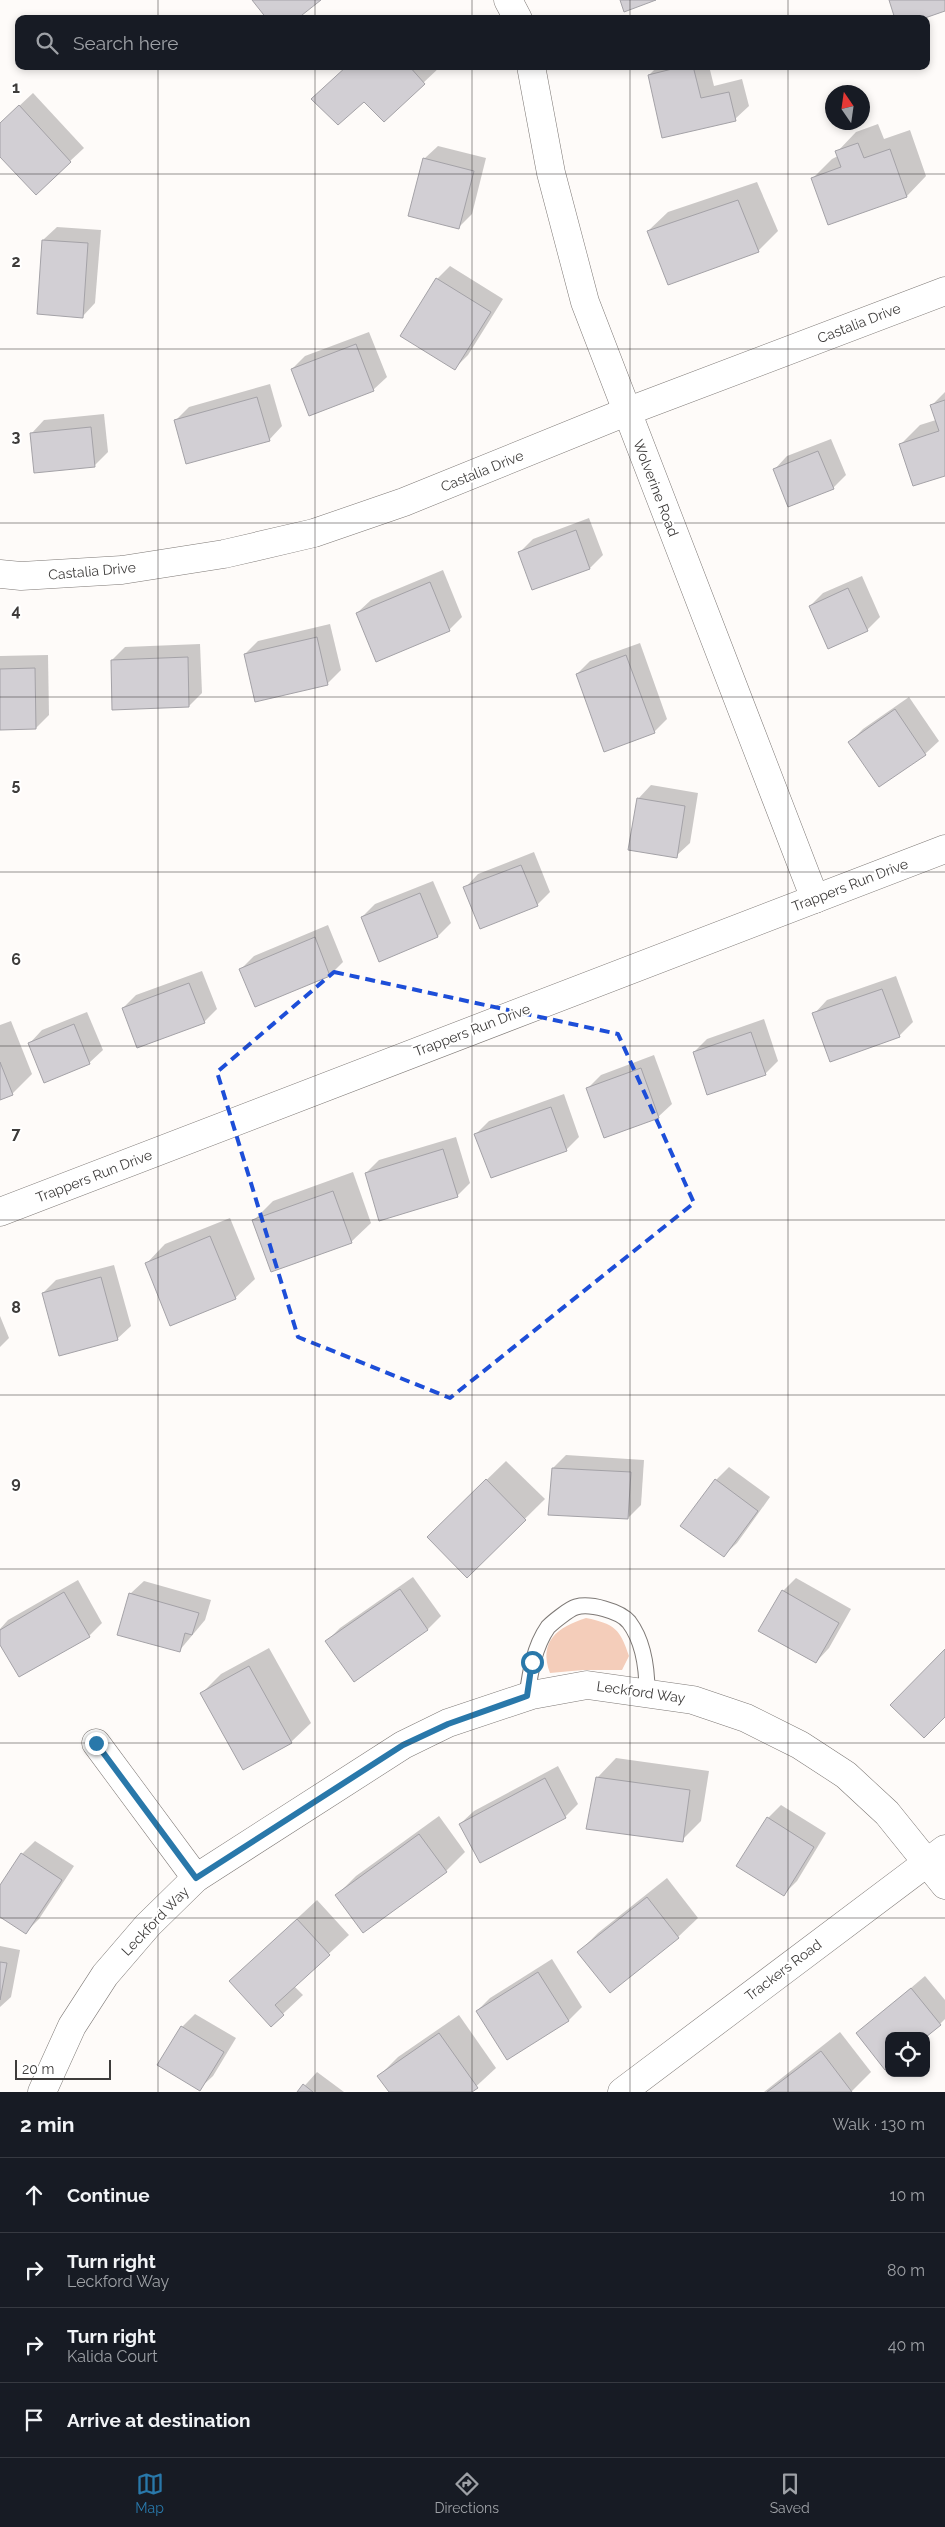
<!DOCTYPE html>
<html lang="en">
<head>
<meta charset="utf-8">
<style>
	body { margin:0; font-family:Raleway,sans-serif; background:#20242c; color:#f1f3f6 }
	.controls { position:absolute; right:15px; bottom:15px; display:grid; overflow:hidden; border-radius:10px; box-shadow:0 2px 8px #0003 }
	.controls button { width:45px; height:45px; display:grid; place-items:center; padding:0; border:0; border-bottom:1px solid #363941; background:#171b24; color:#f1f3f6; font:25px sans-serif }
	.compass { position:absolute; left:825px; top:85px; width:45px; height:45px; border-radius:50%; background:#171b24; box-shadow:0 2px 8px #0003; rotate:347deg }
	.scale { position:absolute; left:15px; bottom:12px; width:96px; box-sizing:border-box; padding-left:5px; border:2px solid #3e3c3b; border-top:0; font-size:14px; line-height:18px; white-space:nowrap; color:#3e3c3b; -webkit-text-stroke:4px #fff; paint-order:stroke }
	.stop { position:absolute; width:15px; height:15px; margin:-11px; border:4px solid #2978aa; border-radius:50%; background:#fff }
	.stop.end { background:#2978aa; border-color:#fff; box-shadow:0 1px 5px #0008 }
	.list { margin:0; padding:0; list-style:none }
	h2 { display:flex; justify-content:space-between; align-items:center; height:65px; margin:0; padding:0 20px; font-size:21px }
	h2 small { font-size:16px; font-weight:400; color:#9ea1a6 }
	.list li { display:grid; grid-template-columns:32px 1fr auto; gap:15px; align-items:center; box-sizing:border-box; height:75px; padding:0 20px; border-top:1px solid #363941 }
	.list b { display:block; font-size:19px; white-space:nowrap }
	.list p { margin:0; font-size:16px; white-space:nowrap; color:#9ea1a6 }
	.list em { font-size:16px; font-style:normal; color:#9ea1a6 }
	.icon { flex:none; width:28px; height:28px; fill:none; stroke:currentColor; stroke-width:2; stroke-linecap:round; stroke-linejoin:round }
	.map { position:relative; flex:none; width:945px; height:2092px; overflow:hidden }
	.search { position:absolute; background:#171b24; box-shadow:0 2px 8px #0003; left:15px; right:15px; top:15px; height:55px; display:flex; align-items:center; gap:12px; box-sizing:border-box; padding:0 18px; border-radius:10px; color:#9ea1a6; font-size:19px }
	.sheet { height:365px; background:#171b24 }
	nav { display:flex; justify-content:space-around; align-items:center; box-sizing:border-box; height:70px; border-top:1px solid #363941; background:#171b24; font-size:14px; color:#9ea1a6 }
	nav a { display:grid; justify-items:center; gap:2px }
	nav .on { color:#2978aa }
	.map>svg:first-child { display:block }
</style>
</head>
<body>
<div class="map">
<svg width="945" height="2092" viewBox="0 0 945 2092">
	<rect width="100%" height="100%" fill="#fefbf9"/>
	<path fill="#f4cdba" d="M586,1618c29,6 34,11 43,38l-7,14h-39l-33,3c-12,-32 8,-46 36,-55z"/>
	<g fill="#0003">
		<polygon points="347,66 441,66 384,120 364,101"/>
		<polygon points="658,66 709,66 714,86 742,79 749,106 735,119 649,75"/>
		<polygon points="33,93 84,148 36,193 0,155 0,124"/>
		<polygon points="878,124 884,139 910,130 926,176 907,196 829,224 813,178 832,159 838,156 837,152 856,132"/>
		<polygon points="438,146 486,158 472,214 459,227 424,159"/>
		<polygon points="757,182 778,231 758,251 648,231 668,212"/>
		<polygon points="57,227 101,230 95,303 82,317 43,240"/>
		<polygon points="450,266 503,299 468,355 455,368 437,279"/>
		<polygon points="369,332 387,377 373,390 292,369 305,356"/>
		<polygon points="270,384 282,426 269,440 176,420 189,407"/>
		<polygon points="945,392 945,474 900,445 920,425 936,420 932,405"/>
		<polygon points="104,414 108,452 94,466 31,434 44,420"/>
		<polygon points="831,439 846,475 833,488 774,470 787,456"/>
		<polygon points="589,518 603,555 590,568 533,589 520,552 533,539"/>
		<polygon points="443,570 462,617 449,630 357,613 371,600"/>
		<polygon points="862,576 880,617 867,630 810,606 823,593"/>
		<polygon points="330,624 341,670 327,684 245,654 258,641"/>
		<polygon points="640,643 667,719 654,732 577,674 590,661"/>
		<polygon points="200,644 202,693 189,706 112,660 125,647"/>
		<polygon points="48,655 49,715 36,728 0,729 0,656"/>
		<polygon points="909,697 939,741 925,754 850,742 863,729"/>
		<polygon points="651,785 698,793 690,843 676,856 638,799"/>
		<polygon points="534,852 550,892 537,905 465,888 478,874"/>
		<polygon points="433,881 451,923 438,936 380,960 362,917 375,904"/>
		<polygon points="328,925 343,962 330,975 256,1006 241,969 254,956"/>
		<polygon points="202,971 217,1009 204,1022 123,1008 136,995"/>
		<polygon points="896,976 913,1022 899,1036 814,1014 827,1000"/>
		<polygon points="87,1012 103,1050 89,1063 29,1044 42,1030"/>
		<polygon points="764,1019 778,1061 765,1074 694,1052 707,1039"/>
		<polygon points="11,1021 32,1074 12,1094 0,1099 0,1025"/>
		<polygon points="654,1055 672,1104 658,1117 588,1088 601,1075"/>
		<polygon points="564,1094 579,1137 566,1150 476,1134 489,1121"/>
		<polygon points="456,1137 470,1183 457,1196 366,1173 379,1160"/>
		<polygon points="353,1172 371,1223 351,1242 254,1220 273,1201"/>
		<polygon points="230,1218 255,1279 235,1298 146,1264 165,1244"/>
		<polygon points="114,1265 131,1326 117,1339 43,1293 56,1280"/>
		<polygon points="0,1316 9,1338 0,1347"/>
		<polygon points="566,1455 644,1460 641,1505 628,1518 553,1468"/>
		<polygon points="506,1461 545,1499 467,1576 428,1537"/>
		<polygon points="729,1467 770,1497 737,1543 723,1556 716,1480"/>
		<polygon points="413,1577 441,1616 428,1629 327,1641 340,1628"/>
		<polygon points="796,1578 851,1609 829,1648 816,1662 783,1591"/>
		<polygon points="78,1580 102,1623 89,1636 0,1642 0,1629 8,1620"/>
		<polygon points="144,1581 211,1600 205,1620 179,1651 130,1594"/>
		<polygon points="269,1648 311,1723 291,1742 202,1693 221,1674"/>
		<polygon points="616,1758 709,1771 701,1821 682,1840 597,1778"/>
		<polygon points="558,1766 578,1804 565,1817 460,1824 474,1811"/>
		<polygon points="781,1805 826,1833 797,1881 784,1894 768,1818"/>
		<polygon points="439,1816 465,1852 446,1871 337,1895 356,1876"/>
		<polygon points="35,1841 74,1866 39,1919 26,1932 0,1915 0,1887 22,1854"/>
		<polygon points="667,1878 698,1918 678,1937 610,1991 579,1952 598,1933"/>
		<polygon points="317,1900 349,1935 294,1986 303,1995 271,2025 230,1981"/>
		<polygon points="0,1946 20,1950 11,1997 0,2007"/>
		<polygon points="552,1959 582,2007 569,2020 508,2059 477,2011 490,1998"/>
		<polygon points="925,1976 945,2000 945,2019 940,2024 925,2036 857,2034"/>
		<polygon points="195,2014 236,2038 213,2076 199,2089 182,2027"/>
		<polygon points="459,2015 496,2068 470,2092 390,2092 379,2076 398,2057"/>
		<polygon points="840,2032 871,2072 851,2092 764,2092"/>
		<polygon points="317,2072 344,2092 299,2092"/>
	</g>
	<g fill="#d2cfd4" stroke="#a4a2a7">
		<polygon points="252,0 321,0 297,19 267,19"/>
		<polygon points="620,0 656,0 624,12"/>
		<polygon points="889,0 945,0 945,11 922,19 895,19"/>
		<polygon points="347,66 409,66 425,84 384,122 364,102 338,125 311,99"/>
		<polygon points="684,66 693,66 701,98 729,92 736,121 662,138 648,75"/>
		<polygon points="19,105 71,162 36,195 0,157 0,123"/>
		<polygon points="858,143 864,158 890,149 907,197 828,225 811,178 841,167 835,151"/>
		<polygon points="423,158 474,171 459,229 408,216"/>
		<polygon points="738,200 759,252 668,285 647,231"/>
		<polygon points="42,240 88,243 83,318 37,314"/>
		<polygon points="436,278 491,312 455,370 400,336"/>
		<polygon points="356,344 374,391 309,416 291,369"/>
		<polygon points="257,397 270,441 186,464 174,420"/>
		<polygon points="945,400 945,476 913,486 899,444 939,431 930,405"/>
		<polygon points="91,427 95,467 34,473 30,433"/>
		<polygon points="818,451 834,489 788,507 773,469"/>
		<polygon points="576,530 590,569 532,590 518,552"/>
		<polygon points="430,582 450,631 376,662 356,613"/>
		<polygon points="848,588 868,631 828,649 809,606"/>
		<polygon points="317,637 328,685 255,702 244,654"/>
		<polygon points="626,655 655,733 604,752 576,674"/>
		<polygon points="188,657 189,707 112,710 111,660"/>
		<polygon points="35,668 36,729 0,730 0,669"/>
		<polygon points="895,709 926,755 879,787 848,742"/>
		<polygon points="637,798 685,806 677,858 628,850"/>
		<polygon points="521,865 538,906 480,929 463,887"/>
		<polygon points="420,893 438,937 379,962 361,917"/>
		<polygon points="315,937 330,976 255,1007 239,969"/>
		<polygon points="189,983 205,1023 137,1048 122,1008"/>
		<polygon points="882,989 900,1037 830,1062 812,1013"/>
		<polygon points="74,1024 90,1064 44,1083 28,1043"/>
		<polygon points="751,1032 766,1075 707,1095 693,1052"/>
		<polygon points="0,1062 13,1095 0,1100"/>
		<polygon points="641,1068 659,1118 604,1138 586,1088"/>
		<polygon points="551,1107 567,1151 491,1178 474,1134"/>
		<polygon points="443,1149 458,1197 379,1221 365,1173"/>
		<polygon points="333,1191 352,1243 271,1272 252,1220"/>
		<polygon points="210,1236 236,1299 170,1326 145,1263"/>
		<polygon points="101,1277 118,1340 59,1356 42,1293"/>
		<polygon points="552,1468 631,1472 628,1519 548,1515"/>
		<polygon points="486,1479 526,1520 467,1578 427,1537"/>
		<polygon points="715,1479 758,1511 724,1557 680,1526"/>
		<polygon points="400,1589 428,1630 354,1682 325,1641"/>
		<polygon points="782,1590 839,1623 816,1663 758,1631"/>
		<polygon points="64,1592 90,1637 19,1677 0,1645 0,1630"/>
		<polygon points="129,1593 199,1613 192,1635 185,1633 180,1652 117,1635"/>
		<polygon points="945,1649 945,1717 924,1738 890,1705"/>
		<polygon points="249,1666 292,1743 243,1770 200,1693"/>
		<polygon points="596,1777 690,1790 683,1842 586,1829"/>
		<polygon points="545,1778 566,1818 480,1863 459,1824"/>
		<polygon points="767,1817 814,1847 784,1896 736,1866"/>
		<polygon points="419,1834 447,1872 363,1933 335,1895"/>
		<polygon points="21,1853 62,1880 26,1934 0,1917 0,1885"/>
		<polygon points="647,1897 679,1938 610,1993 577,1952"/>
		<polygon points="297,1919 330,1955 275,2005 284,2015 271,2027 229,1981"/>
		<polygon points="0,1962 7,1963 0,2000"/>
		<polygon points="538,1972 569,2021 507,2060 476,2011"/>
		<polygon points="911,1988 941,2025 926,2037 889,2036 889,2067 885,2070 856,2033"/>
		<polygon points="181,2026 224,2052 200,2091 157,2065"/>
		<polygon points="439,2033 478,2088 472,2092 389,2092 377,2076"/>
		<polygon points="821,2051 852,2092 767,2092"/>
		<polygon points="303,2084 313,2092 297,2092"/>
	</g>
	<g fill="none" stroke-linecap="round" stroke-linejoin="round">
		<g stroke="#7e7976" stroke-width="17">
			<path id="lane" d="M527,1696c3,-23 7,-49 21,-69 5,-5 21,-18 28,-20 14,-4 44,4 53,15 15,20 18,46 18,70"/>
		</g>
		<g stroke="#7e7976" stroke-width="29">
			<g id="street">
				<polyline points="508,0 518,19"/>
				<polyline points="531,66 551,173 585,302 815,899"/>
				<polyline points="0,574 21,576 122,570 224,554 314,533 404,502 626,412 945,291"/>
				<polyline points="0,1212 945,849"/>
				<polyline points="96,1743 196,1878"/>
				<polyline points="42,2092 72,2026 105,1975 148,1925 196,1878 403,1745 448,1723 532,1695 587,1685 693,1700 746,1718 800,1745 846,1775 887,1813 945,1885"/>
				<polyline points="622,2092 945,1849"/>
			</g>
		</g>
		<use href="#lane" stroke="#fff" stroke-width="15"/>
		<use href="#street" stroke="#fff" stroke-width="28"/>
	</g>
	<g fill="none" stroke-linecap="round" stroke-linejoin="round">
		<polyline stroke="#2978aa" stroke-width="6" points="96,1743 196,1878 403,1745 448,1724 527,1696 532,1662"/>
	</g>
	<path fill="none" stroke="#1d4ed8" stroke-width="4" stroke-dasharray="10 6" stroke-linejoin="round" d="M334,972l284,62 76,169 -244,195 -152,-61 -81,-265z"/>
	<path fill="none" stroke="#3e3c3b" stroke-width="1" stroke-opacity="0.55" d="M158,0v19M315,0v19M472,0v19M630,0v19M788,0v19M158,66v2026M315,66v2026M472,66v2026M630,66v2026M788,66v2026M0,174h945M0,349h945M0,523h945M0,697h945M0,872h945M0,1046h945M0,1220h945M0,1395h945M0,1569h945M0,1743h945M0,1918h945"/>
	<g text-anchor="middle" stroke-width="4" stroke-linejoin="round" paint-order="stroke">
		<g font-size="14" fill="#3e3c3b" stroke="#fff">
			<text transform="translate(859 323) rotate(-21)" y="5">Castalia Drive</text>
			<text transform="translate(482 471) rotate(-22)" y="5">Castalia Drive</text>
			<text transform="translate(656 488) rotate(69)" y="5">Wolverine Road</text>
			<text transform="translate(92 571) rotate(-5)" y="5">Castalia Drive</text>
			<text transform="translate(850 885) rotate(-21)" y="5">Trappers Run Drive</text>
			<text transform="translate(472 1030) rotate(-21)" y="5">Trappers Run Drive</text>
			<text transform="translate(94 1176) rotate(-21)" y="5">Trappers Run Drive</text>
			<text transform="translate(641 1692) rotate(8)" y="5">Leckford Way</text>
			<text transform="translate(155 1921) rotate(-46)" y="5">Leckford Way</text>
			<text transform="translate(783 1970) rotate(-37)" y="5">Trackers Road</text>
		</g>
	</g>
	<g font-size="16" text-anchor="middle" font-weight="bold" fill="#3e3c3b" stroke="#fff" stroke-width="4" stroke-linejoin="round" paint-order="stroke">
		<text x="16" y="93">1</text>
		<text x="16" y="267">2</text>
		<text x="16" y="442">3</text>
		<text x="16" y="616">4</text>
		<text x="16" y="790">5</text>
		<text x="16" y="965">6</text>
		<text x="16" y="1139">7</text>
		<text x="16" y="1313">8</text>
		<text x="16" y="1488">9</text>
	</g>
</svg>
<div class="controls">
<button><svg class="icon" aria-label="locate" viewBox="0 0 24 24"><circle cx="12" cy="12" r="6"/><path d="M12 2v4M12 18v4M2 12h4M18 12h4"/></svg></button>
</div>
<svg class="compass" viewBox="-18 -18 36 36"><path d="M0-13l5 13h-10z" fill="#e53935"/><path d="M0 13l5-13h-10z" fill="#9ea1a6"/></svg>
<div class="scale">20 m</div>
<div class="stop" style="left:532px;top:1662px"></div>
<div class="stop end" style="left:96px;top:1743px"></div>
<div class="search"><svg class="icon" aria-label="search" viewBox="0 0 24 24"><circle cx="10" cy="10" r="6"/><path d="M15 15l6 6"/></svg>Search here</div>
</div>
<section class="sheet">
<h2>2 min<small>Walk · 130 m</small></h2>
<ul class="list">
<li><svg class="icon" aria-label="ahead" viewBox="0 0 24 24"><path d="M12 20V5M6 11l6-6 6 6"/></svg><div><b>Continue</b></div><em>10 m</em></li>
<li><svg class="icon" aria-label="right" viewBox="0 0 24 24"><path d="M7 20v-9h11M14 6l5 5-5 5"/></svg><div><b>Turn right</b><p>Leckford Way</p></div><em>80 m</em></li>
<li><svg class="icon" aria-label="right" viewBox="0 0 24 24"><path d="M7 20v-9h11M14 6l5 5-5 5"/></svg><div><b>Turn right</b><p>Kalida Court</p></div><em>40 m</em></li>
<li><svg class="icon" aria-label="arrive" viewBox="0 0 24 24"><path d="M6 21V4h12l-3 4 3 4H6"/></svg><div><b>Arrive at destination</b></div></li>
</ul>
</section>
<nav>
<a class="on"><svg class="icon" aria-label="map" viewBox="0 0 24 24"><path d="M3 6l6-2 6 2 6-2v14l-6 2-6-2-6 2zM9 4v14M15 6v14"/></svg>Map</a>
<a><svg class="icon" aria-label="directions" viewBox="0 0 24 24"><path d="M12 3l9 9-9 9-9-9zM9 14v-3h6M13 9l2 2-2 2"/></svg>Directions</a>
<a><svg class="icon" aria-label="saved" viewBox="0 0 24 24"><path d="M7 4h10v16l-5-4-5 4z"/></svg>Saved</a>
</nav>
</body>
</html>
